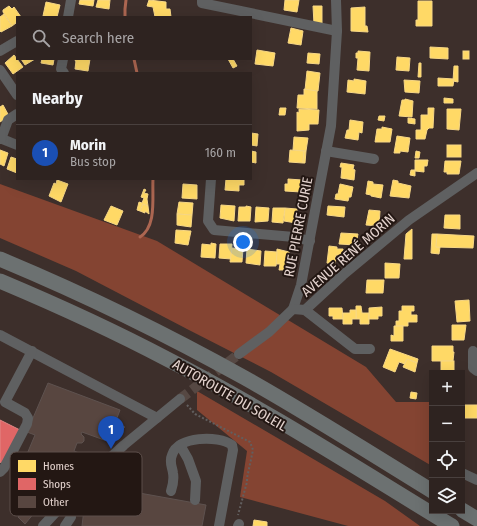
<!DOCTYPE html>
<html lang="en">
<head>
<meta charset="utf-8">
<style>
	body { margin:0; font-family:"Fira Sans Condensed",sans-serif; background:#362b29; color:#f1f3f6 }
	.controls { position:absolute; right:12px; bottom:12px; display:grid; overflow:hidden; border-radius:0px; box-shadow:0 4px 16px #0002 }
	.controls button { width:36px; height:36px; display:grid; place-items:center; padding:0; border:0; border-bottom:1px solid #49403e; background:#2e2320; color:#f1f3f6; font:20px sans-serif }
	.you { position:absolute; left:243px; top:242px; width:14px; height:14px; margin:-10px; border:3px solid #fff; border-radius:50%; background:#1a73e8; box-shadow:0 0 0 6px #1a73e833 }
	.badge { display:grid; place-items:center; width:26px; height:26px; border-radius:50%; background:#aa9a95; color:#fff; font-size:13px; font-weight:700 }
	.pin { position:absolute; translate:-50% -33px; filter:drop-shadow(0 1px 2px #0008) }
	.pin::after { content:''; position:absolute; top:21px; width:14px; height:12px; background:inherit; clip-path:polygon(0 0,100% 0,50% 100%) }
	.list { margin:0; padding:0; list-style:none }
	h2 { display:flex; justify-content:space-between; align-items:center; height:52px; margin:0; padding:0 16px; font-size:17px }
	h2 small { font-size:13px; font-weight:400; color:#a7a4a5 }
	.list li { display:grid; grid-template-columns:26px 1fr auto; gap:12px; align-items:center; box-sizing:border-box; height:56px; padding:0 16px; border-top:1px solid #49403e }
	.list b { display:block; font-size:15px; white-space:nowrap }
	.list p { margin:0; font-size:13px; white-space:nowrap; color:#a7a4a5 }
	.list em { font-size:13px; font-style:normal; color:#a7a4a5 }
	.icon { flex:none; width:22px; height:22px; fill:none; stroke:currentColor; stroke-width:2; stroke-linecap:round; stroke-linejoin:round }
	.map { position:relative; flex:none; width:477px; height:526px; overflow:hidden }
	.search { position:absolute; background:#2e2320; box-shadow:0 4px 16px #0002; left:16px; top:16px; width:236px; height:44px; display:flex; align-items:center; gap:10px; box-sizing:border-box; padding:0 14px; border-radius:0px; color:#a7a4a5; font-size:15px }
	.panel { position:absolute; background:#2e2320; box-shadow:0 4px 16px #0002; left:16px; top:72px; width:236px; height:108px; border-radius:0px }
	.map>svg:first-child { display:block }
</style>
</head>
<body>
<div class="map">
<svg width="477" height="526" viewBox="0 0 477 526">
	<rect width="100%" height="100%" fill="#3d2f2b"/>
	<g fill="#844432">
		<polygon points="0,184 157,241 366,367 396,402 432,402 432,466 271,372 187,329 76,271 0,238"/>
		<polygon points="197,391 385,501 420,526 348,526 240,497 247,451 197,410"/>
	</g>
	<g fill="#ffd966" stroke="#f7d785">
		<polygon points="80,0 94,0 93,6 79,4"/>
		<polygon points="98,0 110,0 109,9 96,7"/>
		<polygon points="149,0 166,2 166,9 170,9 171,17 155,17 153,7 147,6"/>
		<polygon points="285,0 299,0 297,12 284,10"/>
		<polygon points="418,1 432,1 432,26 416,26 416,20 418,20"/>
		<polygon points="46,2 60,5 57,17 43,16"/>
		<polygon points="9,6 12,9 14,7 21,17 17,17 16,23 12,26 3,12 3,10"/>
		<polygon points="313,6 322,6 322,25 314,24"/>
		<polygon points="365,7 365,26 367,26 368,32 351,31 351,8"/>
		<polygon points="4,14 12,26 1,32 0,31 0,17"/>
		<polygon points="291,28 303,31 301,45 288,43"/>
		<polygon points="430,47 448,48 448,59 430,58"/>
		<polygon points="257,50 275,53 273,66 255,64"/>
		<polygon points="358,51 370,52 369,71 357,70 358,58 356,58 356,53 358,53"/>
		<rect x="463" y="51" width="6" height="8"/>
		<polygon points="308,53 320,54 319,64 307,63"/>
		<polygon points="14,55 23,67 13,74 5,63"/>
		<polygon points="397,57 410,58 409,71 396,70"/>
		<polygon points="21,59 35,59 25,65"/>
		<polygon points="42,59 54,59 53,65 41,63"/>
		<polygon points="76,59 90,59 88,71 75,69 76,61 75,61"/>
		<polygon points="228,59 233,59 237,66 233,68"/>
		<polygon points="419,63 421,63 421,77 418,77"/>
		<polygon points="454,66 458,66 458,82 453,81"/>
		<polygon points="307,71 320,73 318,91 305,90"/>
		<polygon points="438,78 454,79 453,86 438,86"/>
		<polygon points="354,79 366,81 365,94 347,92 348,80 354,81"/>
		<polygon points="404,80 420,81 419,93 405,92"/>
		<polygon points="304,89 317,91 317,109 297,108 298,95 304,95"/>
		<polygon points="444,98 453,99 453,103 444,103"/>
		<polygon points="405,99 413,101 412,117 399,116 402,100 405,100"/>
		<polygon points="3,105 9,116 0,122 0,107"/>
		<polygon points="280,108 286,108 285,115 279,115"/>
		<polygon points="428,108 434,108 433,128 429,128 427,130 425,139 416,139 416,130 421,130 421,115 428,115"/>
		<polygon points="299,109 319,110 318,124 309,124 309,130 297,131 297,112 299,113"/>
		<polygon points="447,109 461,109 459,130 447,129"/>
		<polygon points="379,116 385,116 384,121 378,120"/>
		<polygon points="408,118 415,119 415,124 408,123"/>
		<polygon points="350,120 363,122 362,133 359,132 358,140 345,138 347,130 349,130"/>
		<polygon points="382,127 392,129 390,142 375,142 377,129 382,129"/>
		<polygon points="251,133 258,134 257,146 251,145"/>
		<polygon points="397,136 410,138 408,152 400,151 400,153 394,153"/>
		<polygon points="294,137 308,138 306,151 293,150"/>
		<rect x="447" y="145" width="14" height="12"/>
		<polygon points="0,150 8,153 4,166 0,164"/>
		<polygon points="290,150 304,151 303,163 289,162"/>
		<polygon points="251,151 256,152 256,163 251,162"/>
		<polygon points="304,151 306,151 305,163 303,163"/>
		<polygon points="416,151 420,152 419,158 415,158"/>
		<polygon points="11,157 17,159 17,173 7,169"/>
		<polygon points="415,160 428,160 427,166 424,166 424,172 415,171"/>
		<polygon points="445,161 461,161 459,174 447,174 447,172 444,172"/>
		<polygon points="341,163 354,165 353,169 355,170 354,180 341,178 342,167 340,167"/>
		<polygon points="411,170 415,170 415,176 410,175"/>
		<polygon points="226,179 244,180 244,185 239,185 239,191 225,190"/>
		<polygon points="288,179 302,180 301,192 285,191 285,184 288,184"/>
		<polygon points="57,180 68,184 61,202 49,196 54,183 56,184"/>
		<polygon points="393,180 398,181 398,183 411,186 409,198 390,196"/>
		<polygon points="368,181 373,182 373,184 383,185 381,198 371,196 371,195 366,194"/>
		<polygon points="183,184 197,185 197,199 182,198"/>
		<polygon points="340,184 353,187 351,197 349,197 348,201 335,199 336,194 338,194"/>
		<polygon points="144,189 146,190 144,193 148,194 147,199 148,206 143,204 140,211 137,210 139,202 142,203 144,198 141,197"/>
		<polygon points="179,202 193,203 192,215 177,214"/>
		<polygon points="143,204 148,206 149,214 145,211 145,213 140,211"/>
		<polygon points="221,205 235,206 234,221 220,218"/>
		<polygon points="111,206 123,211 117,225 104,220"/>
		<polygon points="246,206 251,207 250,221 238,221 239,207 246,207"/>
		<polygon points="328,206 345,207 344,217 327,215"/>
		<polygon points="256,207 269,208 268,221 255,222"/>
		<polygon points="273,208 285,208 283,223 272,222"/>
		<polygon points="285,208 297,209 296,223 284,221"/>
		<polygon points="369,210 380,211 379,226 366,225"/>
		<polygon points="177,214 192,215 191,227 177,225"/>
		<polygon points="445,215 460,215 460,229 444,228"/>
		<polygon points="412,229 412,259 404,259 406,234"/>
		<polygon points="176,230 191,231 188,245 175,243"/>
		<polygon points="341,233 358,234 356,245 339,244"/>
		<polygon points="432,234 437,234 436,247 440,247 439,254 431,253"/>
		<polygon points="437,234 474,236 473,248 436,247"/>
		<polygon points="211,243 216,244 215,258 201,257 202,244 211,245"/>
		<polygon points="220,244 232,244 231,259 219,258"/>
		<polygon points="329,246 337,247 337,249 343,249 343,256 336,255 335,264 327,263"/>
		<polygon points="232,248 243,249 242,262 230,262"/>
		<polygon points="247,249 261,251 260,265 246,263"/>
		<polygon points="277,249 289,252 288,270 279,270 280,264 276,264"/>
		<polygon points="265,251 277,252 276,266 264,266"/>
		<polygon points="385,263 400,264 399,278 385,278"/>
		<polygon points="367,280 384,280 383,293 366,293"/>
		<polygon points="469,300 470,321 457,322 455,301"/>
		<polygon points="356,306 361,306 362,313 369,313 369,324 360,324 360,319 356,319"/>
		<polygon points="402,306 414,306 414,311 411,311 411,315 417,315 417,322 408,322 408,326 396,326 396,321 399,321 399,311 402,311"/>
		<polygon points="382,307 382,316 378,316 378,319 369,319 369,308"/>
		<polygon points="329,308 342,308 343,319 333,319 333,316 329,316"/>
		<polygon points="350,310 356,310 356,319 352,319 352,324 343,324 343,313 350,313"/>
		<polygon points="452,325 466,325 464,340 452,340"/>
		<polygon points="394,326 403,326 403,341 391,341 391,335 394,336"/>
		<polygon points="432,346 453,346 453,352 454,352 453,361 432,361"/>
		<polygon points="390,349 418,359 417,363 407,359 405,364 399,362 395,372 383,367"/>
		<polygon points="407,359 417,363 415,372 403,367"/>
		<rect x="441" y="361" width="13" height="12"/>
		<polygon points="411,392 417,393 416,399 410,398"/>
		<rect x="462" y="405" width="15" height="13"/>
		<polygon points="254,520 267,522 267,526 253,526"/>
	</g>
	<polygon fill="#e06666" stroke="#e18785" points="0,420 20,430 3,464 0,462"/>
	<g fill="none" stroke-linecap="round" stroke-linejoin="round">
		<g stroke="#ac6651" stroke-width="3">
			<polyline points="125,17 125,9 126,0"/>
			<polyline points="134,59 137,73"/>
			<path d="M140,237c17,-11 12,-39 13,-58"/>
		</g>
	</g>
	<g fill="#584640" stroke="#5e524f">
		<polygon points="48,383 120,410 115,423 125,427 115,435 111,433 109,436 110,439 107,441 82,432 81,434 84,437 84,441 82,443 77,443 74,451 89,457 81,465 76,463 72,473 63,482 62,482 60,486 24,471 22,466 35,435 27,432"/>
		<polygon points="106,487 206,505 202,526 82,526 84,509 101,512"/>
		<polygon points="38,494 45,500 25,524 18,517"/>
	</g>
	<g fill="none" stroke-linecap="round" stroke-linejoin="round">
		<polyline stroke="#564843" stroke-width="10" stroke-dasharray="10 5" stroke-linecap="butt" points="180,399 239,354"/>
		<polyline stroke="#625f5f" stroke-width="2" stroke-dasharray="2 2" stroke-linecap="butt" points="187,405 195,414 250,442 253,450 247,478 247,482 238,515"/>
		<g stroke="#5f6061" stroke-width="10">
			<polyline points="202,0 202,3 337,31"/>
			<polyline points="68,17 71,0"/>
			<polyline points="0,51 17,41"/>
			<polyline points="63,59 61,69 64,73"/>
			<polyline points="0,70 17,95"/>
			<polyline points="0,138 17,145"/>
			<polyline points="1,139 8,120 17,114"/>
			<polyline points="326,151 374,159"/>
			<polyline points="211,179 208,221 214,230 294,237 310,241"/>
			<polyline points="293,309 301,285 331,126 337,31 336,0"/>
			<polyline points="305,310 343,275 409,220 477,173"/>
			<polyline points="0,335 157,418"/>
			<polyline points="473,351 473,368 477,371"/>
			<polyline points="239,354 269,332 293,309 305,310 355,349 370,349"/>
			<polyline points="180,445 188,459 196,481 195,500"/>
			<polyline points="0,472 4,468 27,424 28,418 25,413 5,402 32,351"/>
			<polyline points="462,473 477,480"/>
			<path d="M171,491c2,-6 3,-12 2,-18 -1,-7 -4,-11 -1,-18 6,-19 46,-20 60,-10l1,5 -14,76"/>
			<polyline points="43,526 81,485 124,445 180,399"/>
			<polyline points="65,526 71,517"/>
			<polyline points="238,526 239,524"/>
		</g>
		<g stroke="#6c7171" stroke-width="15">
			<path d="M0,259c84,35 166,75 245,119 64,36 125,75 187,113"/>
			<path d="M0,281c57,24 112,49 167,78 98,50 191,110 285,167"/>
			<polyline points="462,510 477,519"/>
		</g>
	</g>
	<g text-anchor="middle" stroke-width="4" stroke-linejoin="round" paint-order="stroke">
		<g font-size="14" fill="#e4d3ce" stroke="#231713">
			<text transform="translate(298 227) rotate(-79)" y="5">RUE PIERRE CURIE</text>
			<text transform="translate(348 255) rotate(-41)" y="5">AVENUE RENÉ MORIN</text>
			<text transform="translate(230 395) rotate(30)" y="5">AUTOROUTE DU SOLEIL</text>
		</g>
	</g>
	<rect x="10" y="452" width="132" height="64" rx="6" fill="#231713" stroke="#5d4f4b" stroke-width="1"/>
	<rect x="18" y="460" width="18" height="12" fill="#ffd966"/>
	<rect x="18" y="478" width="18" height="12" fill="#e06666"/>
	<rect x="18" y="496" width="18" height="12" fill="#584640"/>
	<g font-size="11" fill="#e4d3ce">
		<text x="43" y="470">Homes</text>
		<text x="43" y="488">Shops</text>
		<text x="43" y="506">Other</text>
	</g>
</svg>
<div class="controls">
<button>+</button>
<button>−</button>
<button><svg class="icon" aria-label="locate" viewBox="0 0 24 24"><circle cx="12" cy="12" r="6"/><path d="M12 2v4M12 18v4M2 12h4M18 12h4"/></svg></button>
<button><svg class="icon" aria-label="layers" viewBox="0 0 24 24"><path d="M12 4l9 5-9 5-9-5zM3 14l9 5 9-5"/></svg></button>
</div>
<div class="you"></div>
<div class="pin badge" style="left:111px;top:449px;background:#1a4fb4">1</div>
<div class="search"><svg class="icon" aria-label="search" viewBox="0 0 24 24"><circle cx="10" cy="10" r="6"/><path d="M15 15l6 6"/></svg>Search here</div>
<section class="panel">
<h2>Nearby<small></small></h2>
<ul class="list">
<li><span class="badge" style="background:#1a4fb4">1</span><div><b>Morin</b><p>Bus stop</p></div><em>160 m</em></li>
</ul>
</section>
</div>
</body>
</html>
